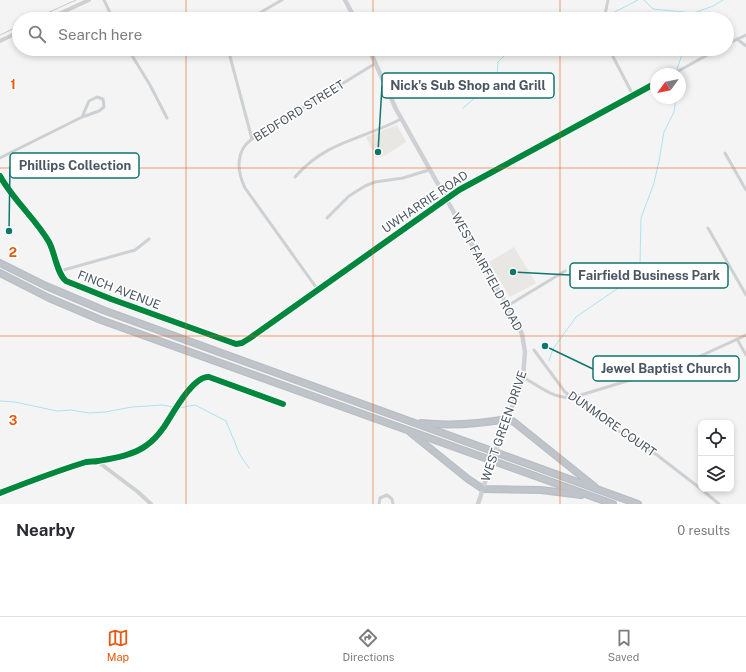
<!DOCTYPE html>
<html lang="en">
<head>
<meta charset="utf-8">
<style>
	body { margin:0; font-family:"Public Sans",sans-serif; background:#f7f7f7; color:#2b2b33 }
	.controls { position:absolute; right:12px; bottom:12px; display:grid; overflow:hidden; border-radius:8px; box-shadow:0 2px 6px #0003 }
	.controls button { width:36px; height:36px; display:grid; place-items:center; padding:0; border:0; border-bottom:1px solid #e1e1e2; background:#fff; color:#2b2b33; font:20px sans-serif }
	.compass { position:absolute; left:650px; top:68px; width:36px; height:36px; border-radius:50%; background:#fff; box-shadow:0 2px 6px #0003; rotate:237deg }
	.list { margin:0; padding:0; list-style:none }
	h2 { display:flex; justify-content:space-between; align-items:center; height:52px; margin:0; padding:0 16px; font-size:17px }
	h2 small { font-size:13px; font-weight:400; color:#7c7c81 }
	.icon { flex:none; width:22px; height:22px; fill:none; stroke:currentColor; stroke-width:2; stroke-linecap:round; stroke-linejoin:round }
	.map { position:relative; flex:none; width:746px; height:504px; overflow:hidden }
	.search { position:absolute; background:#fff; box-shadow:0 2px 6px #0003; left:12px; right:12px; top:12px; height:44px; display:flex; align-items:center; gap:10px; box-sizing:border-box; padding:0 14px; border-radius:22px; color:#7c7c81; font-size:15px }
	.sheet { height:112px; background:#fff }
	nav { display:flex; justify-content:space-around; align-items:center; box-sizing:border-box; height:56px; border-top:1px solid #e1e1e2; background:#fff; font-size:11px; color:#7c7c81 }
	nav a { display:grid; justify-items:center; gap:2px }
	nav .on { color:#ea580c }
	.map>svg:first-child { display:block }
</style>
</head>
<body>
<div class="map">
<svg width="746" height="504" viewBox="0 0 746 504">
	<rect width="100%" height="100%" fill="#f4f4f4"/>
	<g fill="#e8e7e3">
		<polygon points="397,125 406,142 384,156 376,158 366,137"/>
		<polygon points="514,247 536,283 510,297 489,262"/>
	</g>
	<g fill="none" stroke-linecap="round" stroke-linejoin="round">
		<g stroke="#aee2f0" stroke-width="1">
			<polyline points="644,0 653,9 694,13 713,6 723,0"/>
			<polyline points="609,15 638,0"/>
			<polyline points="691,19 692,13"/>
			<polyline points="677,69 684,49"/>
			<polyline points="463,108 497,79 498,62 511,49"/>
			<polyline points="549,361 553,349 576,317 630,280 638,271 640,263 641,218 654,183 659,161 664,132 674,112 676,98"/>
			<polyline points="0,401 15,402 57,411 71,410 89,413 105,412 132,407 162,405 173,407"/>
			<polyline points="179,408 195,405 226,421 240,455 249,468"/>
		</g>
		<g stroke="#b9bec3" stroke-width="8">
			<g id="motorway">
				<polyline points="0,263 46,286 103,310 638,504"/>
				<polyline points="0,273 49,298 101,320 613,504"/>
				<path d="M421,423c29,3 58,1 86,-4l7,3 81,65"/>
				<polyline points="411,433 468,479 483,489 541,490 581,495"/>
			</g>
		</g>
		<g stroke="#ced0d2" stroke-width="3">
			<polyline points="104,0 113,19"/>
			<polyline points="249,19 282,0"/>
			<polyline points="604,19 608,0"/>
			<polyline points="737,39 746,46"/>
			<polyline points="727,44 746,35"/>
			<polyline points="128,49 150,85 167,118"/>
			<polyline points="228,49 252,139"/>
			<polyline points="609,49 633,95"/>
			<path d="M474,50c7,6 15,2 23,-1"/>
			<polyline points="673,74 718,49"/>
			<polyline points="725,153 746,190"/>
			<polyline points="0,158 82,117 99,111 104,107 103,99 97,97 89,101 82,117"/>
			<path d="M0,176c13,24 35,42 49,66 6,11 8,32 17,39l45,18 125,45 6,-1 8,-5 209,-148 197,-107"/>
			<path d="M295,177c31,-36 66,-37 106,-58"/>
			<polyline points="327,218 349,196 365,186 375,182 403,178 429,170"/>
			<polyline points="708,228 746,295"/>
			<polyline points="60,271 135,250 149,239"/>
			<path d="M318,290l-73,-102c-8,-17 -10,-37 7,-49l124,-76"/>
			<polyline points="507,306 565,271"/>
			<polyline points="737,339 746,355"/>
			<polyline points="534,350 565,392 595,416 657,455 701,489"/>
			<path d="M523,377c17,10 28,20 48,21l112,-34 63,-29"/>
			<path d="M97,461c18,-4 38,-5 52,-17 5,-5 11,-11 15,-16 8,-12 29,-53 45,-51l74,27"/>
			<polyline points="701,489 719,504"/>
			<polyline points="379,504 380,498 387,495 392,499 393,504"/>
		</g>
		<g stroke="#ced0d2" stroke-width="4">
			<polyline points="48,19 89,0"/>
			<polyline points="0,41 19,32"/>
			<path d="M0,493c27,-11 69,-31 97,-32l41,31 13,12"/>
		</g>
		<g stroke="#ced0d4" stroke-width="4.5">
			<polyline points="345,0 355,19"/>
			<polyline points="369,49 396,109 481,261 516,321 522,334 525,352 523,377 499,442"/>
			<polyline points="478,504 488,473"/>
		</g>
		<use href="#motorway" stroke="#bec4c9" stroke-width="5.5"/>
		<g stroke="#c9cacc" stroke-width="1">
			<polyline points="34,19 76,0"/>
			<polyline points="0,35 19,26"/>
		</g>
		<polyline stroke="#ced0d4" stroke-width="4.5" points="488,473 499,442"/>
		<g stroke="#fff" stroke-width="8">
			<g id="cycleway">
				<path d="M0,176c13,24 35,42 49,66 6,11 8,32 17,39l45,18 125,45 6,-1 8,-5 209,-148 197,-107"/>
				<path d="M0,493c28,-11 57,-22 86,-31 4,-1 8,0 12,-1 17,-3 36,-6 49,-16 7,-5 12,-11 17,-18 8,-12 29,-52 45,-50l74,27"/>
			</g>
		</g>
		<use href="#cycleway" stroke="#00873e" stroke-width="6"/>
	</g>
	<path fill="none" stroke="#e8590c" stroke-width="1" stroke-opacity="0.55" d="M186,0v19M373,0v19M560,0v19M186,49v455M373,49v455M560,49v455M0,168h746M0,336h746"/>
	<g text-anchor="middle" stroke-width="3" stroke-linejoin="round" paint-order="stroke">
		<g font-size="12" fill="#4a5661" stroke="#fff">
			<text transform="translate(299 111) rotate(-32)" y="4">BEDFORD STREET</text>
			<text transform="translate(425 202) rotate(-34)" y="4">UWHARRIE ROAD</text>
			<text transform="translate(487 272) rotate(61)" y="4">WEST FAIRFIELD ROAD</text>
			<text transform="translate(119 290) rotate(21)" y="4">FINCH AVENUE</text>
			<text transform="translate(612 424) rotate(35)" y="4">DUNMORE COURT</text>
			<text transform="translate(504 426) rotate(-71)" y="4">WEST GREEN DRIVE</text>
		</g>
	</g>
	<g font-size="13" text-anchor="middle" font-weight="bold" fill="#e8590c" stroke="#fff" stroke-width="3" stroke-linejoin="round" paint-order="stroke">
		<text x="13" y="89">1</text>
		<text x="13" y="257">2</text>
		<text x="13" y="425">3</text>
	</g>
	<path fill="none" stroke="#0f766e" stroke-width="1.5" d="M378 152L382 86M9 231L10 166M513 272L570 275M545 346L593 369"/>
	<g fill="#0f766e" stroke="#fff" stroke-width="1.5">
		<circle cx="378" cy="152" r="4"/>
		<circle cx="9" cy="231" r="4"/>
		<circle cx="513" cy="272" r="4"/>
		<circle cx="545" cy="346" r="4"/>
	</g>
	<g fill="#fff" stroke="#0f766e" stroke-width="1.5">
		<rect x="382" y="73" width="172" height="25" rx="4"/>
		<rect x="10" y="153" width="129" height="25" rx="4"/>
		<rect x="570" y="263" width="158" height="25" rx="4"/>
		<rect x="593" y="356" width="146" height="25" rx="4"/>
	</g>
	<g font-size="13" text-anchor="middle" font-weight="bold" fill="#4a5661">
		<text x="468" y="90">Nick's Sub Shop and Grill</text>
		<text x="75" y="170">Phillips Collection</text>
		<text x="649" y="280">Fairfield Business Park</text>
		<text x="666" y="373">Jewel Baptist Church</text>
	</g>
</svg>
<div class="controls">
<button><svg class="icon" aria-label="locate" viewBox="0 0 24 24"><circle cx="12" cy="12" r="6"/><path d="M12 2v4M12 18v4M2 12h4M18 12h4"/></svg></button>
<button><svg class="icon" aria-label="layers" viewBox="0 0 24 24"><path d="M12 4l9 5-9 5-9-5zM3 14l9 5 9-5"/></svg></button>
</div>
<svg class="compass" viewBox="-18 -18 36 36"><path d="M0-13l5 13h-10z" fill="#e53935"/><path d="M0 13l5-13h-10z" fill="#7c7c81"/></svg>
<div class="search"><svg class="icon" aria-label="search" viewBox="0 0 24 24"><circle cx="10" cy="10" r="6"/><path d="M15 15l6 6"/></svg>Search here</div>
</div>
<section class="sheet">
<h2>Nearby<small>0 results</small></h2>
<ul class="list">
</ul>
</section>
<nav>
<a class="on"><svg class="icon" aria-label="map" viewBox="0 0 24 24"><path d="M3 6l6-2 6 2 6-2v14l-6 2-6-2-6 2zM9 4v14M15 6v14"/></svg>Map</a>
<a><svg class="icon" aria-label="directions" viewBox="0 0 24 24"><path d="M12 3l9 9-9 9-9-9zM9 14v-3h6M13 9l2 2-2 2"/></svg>Directions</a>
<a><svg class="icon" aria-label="saved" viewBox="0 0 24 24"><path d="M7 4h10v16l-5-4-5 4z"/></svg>Saved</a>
</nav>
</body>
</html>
